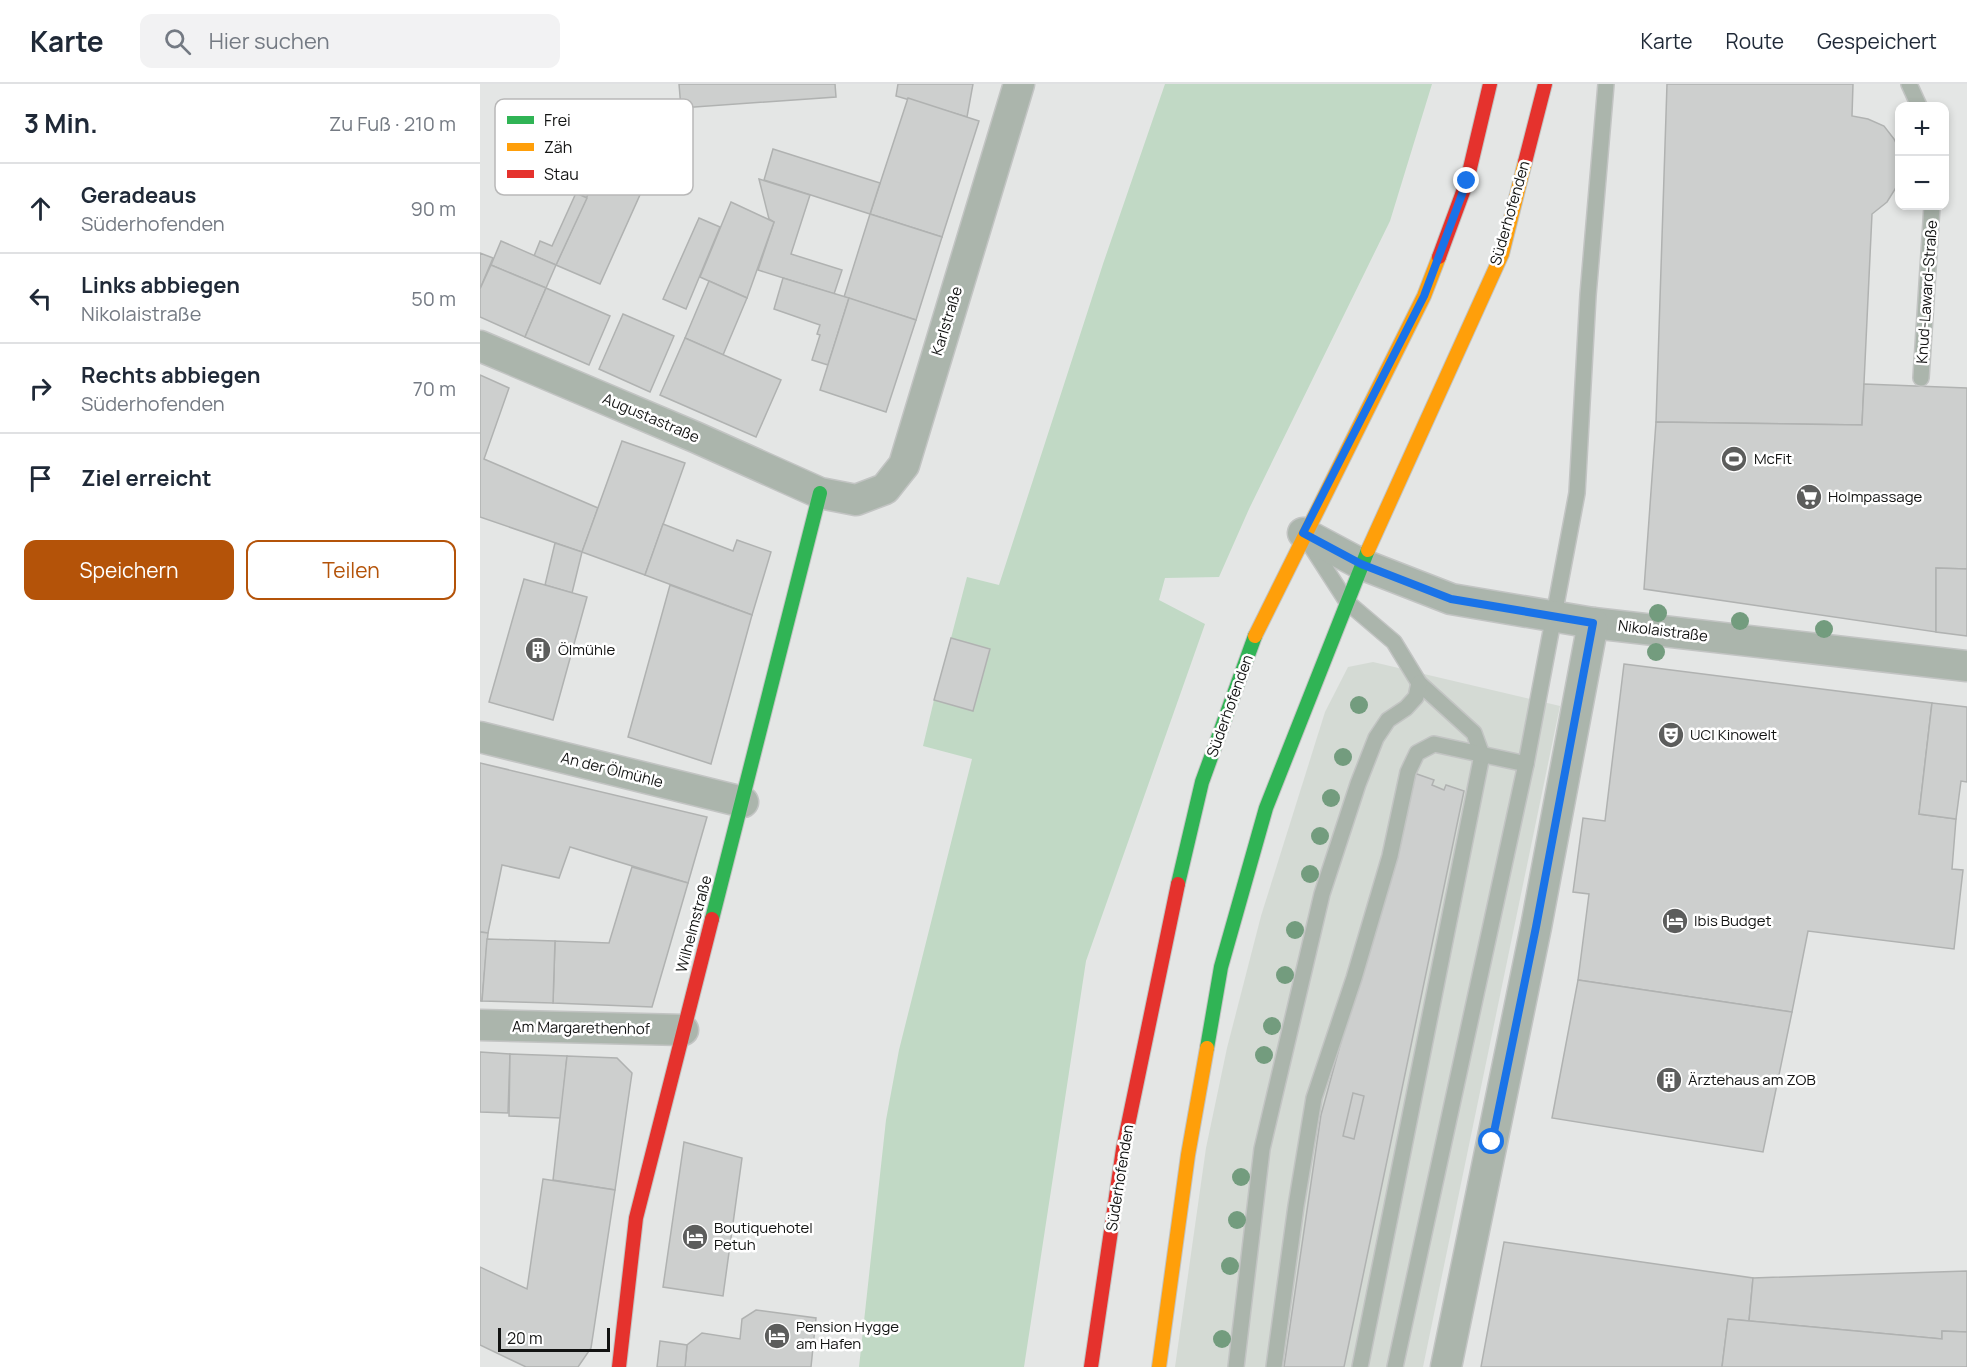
<!DOCTYPE html>
<html lang="de">
<head>
<meta charset="utf-8">
<style>
	body { margin:0; font-family:Manrope,sans-serif; background:#f2f2f3; color:#1f2937 }
	.controls { position:absolute; right:18px; top:18px; display:grid; overflow:hidden; border-radius:12px; box-shadow:0 3px 9px #0003 }
	.controls button { width:54px; height:54px; display:grid; place-items:center; padding:0; border:0; border-bottom:2px solid #e0e1e3; background:#fff; color:#1f2937; font:30px sans-serif }
	.scale { position:absolute; left:18px; bottom:15px; width:112px; box-sizing:border-box; padding-left:6px; border:3px solid #121312; border-top:0; font-size:16px; line-height:21px; white-space:nowrap; color:#121312; -webkit-text-stroke:4px #fff; paint-order:stroke }
	.stop { position:absolute; width:18px; height:18px; margin:-14px; border:4px solid #1a73e8; border-radius:50%; background:#fff }
	.stop.end { background:#1a73e8; border-color:#fff; box-shadow:0 2px 6px #0008 }
	.list { margin:0; padding:0; list-style:none }
	h2 { display:flex; justify-content:space-between; align-items:center; height:78px; margin:0; padding:0 24px; font-size:26px }
	h2 small { font-size:20px; font-weight:400; color:#747a83 }
	.list li { display:grid; grid-template-columns:39px 1fr auto; gap:18px; align-items:center; box-sizing:border-box; height:90px; padding:0 24px; border-top:2px solid #e0e1e3 }
	.list b { display:block; font-size:22px; white-space:nowrap }
	.list p { margin:0; font-size:20px; white-space:nowrap; color:#747a83 }
	.list em { font-size:20px; font-style:normal; color:#747a83 }
	.actions { display:flex; gap:12px; padding:18px 24px }
	.actions a { flex:1; padding:14px 0; border:2px solid #b45309; border-radius:12px; text-align:center; font-size:21px; color:#b45309 }
	.actions .main { background:#b45309; color:#fff }
	.icon { flex:none; width:33px; height:33px; fill:none; stroke:currentColor; stroke-width:2; stroke-linecap:round; stroke-linejoin:round }
	.map { position:relative; flex:none; width:1487px; height:1283px; overflow:hidden }
	header { display:flex; align-items:center; gap:36px; box-sizing:border-box; height:84px; padding:0 30px; background:#fff; border-bottom:2px solid #e0e1e3 }
	header strong { font-size:28px }
	nav { display:flex; gap:33px; margin-inline-start:auto; font-size:21px }
	.search { width:420px; height:54px; background:#f2f2f3; display:flex; align-items:center; gap:15px; box-sizing:border-box; padding:0 21px; border-radius:12px; color:#747a83; font-size:22px }
	main { display:flex }
	aside { flex:1; background:#fff }
	.map>svg:first-child { display:block }
</style>
</head>
<body>
<header>
<strong>Karte</strong>
<div class="search"><svg class="icon" aria-label="search" viewBox="0 0 24 24"><circle cx="10" cy="10" r="6"/><path d="M15 15l6 6"/></svg>Hier suchen</div>
<nav><a>Karte</a><a>Route</a><a>Gespeichert</a></nav>
</header>
<main>
<aside>
<h2>3 Min.<small>Zu Fuß · 210 m</small></h2>
<ul class="list">
<li><svg class="icon" aria-label="ahead" viewBox="0 0 24 24"><path d="M12 20V5M6 11l6-6 6 6"/></svg><div><b>Geradeaus</b><p>Süderhofenden</p></div><em>90 m</em></li>
<li><svg class="icon" aria-label="left" viewBox="0 0 24 24"><path d="M17 20v-9H6M10 6l-5 5 5 5"/></svg><div><b>Links abbiegen</b><p>Nikolaistraße</p></div><em>50 m</em></li>
<li><svg class="icon" aria-label="right" viewBox="0 0 24 24"><path d="M7 20v-9h11M14 6l5 5-5 5"/></svg><div><b>Rechts abbiegen</b><p>Süderhofenden</p></div><em>70 m</em></li>
<li><svg class="icon" aria-label="arrive" viewBox="0 0 24 24"><path d="M6 21V4h12l-3 4 3 4H6"/></svg><div><b>Ziel erreicht</b></div></li>
</ul>
<div class="actions"><a class="main">Speichern</a><a>Teilen</a></div>
</aside>
<div class="map">
<svg width="1487" height="1283" viewBox="0 0 1487 1283">
	<rect width="100%" height="100%" fill="#e4e6e5"/>
	<polygon fill="#d4dad4" points="893,578 1080,622 943,1283 695,1283 726,1064 747,964 781,832 845,628 868,583"/>
	<polygon fill="#c1d9c5" points="685,0 952,0 910,137 769,425 739,493 685,494 679,516 725,540 606,877 544,1283 379,1283 406,1036 419,966 492,675 443,662 454,616 493,627 510,566 471,554 487,493 519,501 623,180"/>
	<g fill="#cdcfce" stroke="#b0b2b1" stroke-width="1.5">
		<polygon points="199,0 355,0 356,13 201,24"/>
		<polygon points="418,0 493,0 487,33 416,12"/>
		<polygon points="1187,0 1373,0 1372,32 1388,35 1404,42 1414,55 1420,67 1417,102 1407,118 1392,130 1382,341 1176,338"/>
		<polygon points="428,14 499,37 462,153 390,130"/>
		<polygon points="77,31 94,39 114,56 129,64 107,114 52,89"/>
		<polygon points="129,64 172,84 120,200 76,181"/>
		<polygon points="293,65 400,99 390,130 284,96"/>
		<polygon points="279,95 330,111 311,170 362,186 354,210 278,186 294,138 289,135"/>
		<polygon points="96,109 107,114 76,181 54,172 60,157 72,162"/>
		<polygon points="251,118 294,138 267,214 220,193"/>
		<polygon points="390,130 462,153 436,236 364,213"/>
		<polygon points="219,134 240,143 206,225 183,215"/>
		<polygon points="21,157 76,181 66,204 11,181"/>
		<polygon points="0,169 13,174 0,205"/>
		<polygon points="11,181 66,204 45,253 0,233 0,205"/>
		<polygon points="303,194 369,214 348,281 332,276 340,251 337,250 340,241 294,225"/>
		<polygon points="229,197 267,214 243,271 205,254"/>
		<polygon points="66,204 130,232 109,281 45,253"/>
		<polygon points="369,214 436,236 406,328 340,306"/>
		<polygon points="143,230 194,252 170,308 119,285"/>
		<polygon points="205,254 301,296 276,353 180,311"/>
		<polygon points="0,291 29,304 4,375 118,424 102,468 0,433"/>
		<polygon points="1384,300 1487,304 1487,485 1456,484 1456,548 1164,505 1176,338 1382,341"/>
		<polygon points="142,357 205,379 165,491 102,468"/>
		<polygon points="183,440 253,467 257,456 291,468 272,531 165,491"/>
		<polygon points="75,459 102,468 92,509 65,501"/>
		<polygon points="1456,484 1487,485 1487,552 1456,548"/>
		<polygon points="44,495 107,513 73,636 9,618"/>
		<polygon points="190,501 272,531 231,680 148,653"/>
		<polygon points="471,554 510,565 493,627 454,616"/>
		<polygon points="1144,580 1452,619 1439,730 1476,735 1472,785 1483,786 1474,865 1328,847 1312,928 1098,896 1109,810 1093,808 1103,734 1125,737"/>
		<polygon points="1452,619 1487,623 1487,698 1481,697 1476,735 1439,730"/>
		<polygon points="0,679 227,733 208,799 90,763 79,794 22,781 8,849 0,848"/>
		<polygon points="934,689 954,696 952,701 964,706 966,701 984,707 864,1283 804,1283 841,1031"/>
		<polygon points="152,783 208,799 172,923 73,919 75,857 129,859"/>
		<polygon points="0,848 8,849 2,917 0,917"/>
		<polygon points="7,855 75,857 73,919 2,917"/>
		<polygon points="1098,896 1312,928 1283,1068 1072,1034"/>
		<polygon points="0,968 30,970 28,1029 0,1028"/>
		<polygon points="30,970 87,972 81,1034 29,1032"/>
		<polygon points="87,972 137,974 152,989 135,1106 73,1096"/>
		<polygon points="873,1009 884,1012 874,1055 863,1052"/>
		<polygon points="204,1058 262,1074 243,1212 183,1203"/>
		<polygon points="63,1095 135,1106 111,1264 98,1283 46,1283 0,1261 0,1183 47,1205"/>
		<polygon points="1024,1158 1273,1194 1269,1237 1248,1235 1242,1283 1001,1283"/>
		<polygon points="1487,1187 1487,1248 1462,1247 1462,1255 1269,1237 1273,1194"/>
		<polygon points="276,1226 336,1234 331,1283 205,1283 207,1261 222,1249 260,1255 262,1235"/>
		<polygon points="1248,1235 1462,1255 1462,1247 1487,1248 1487,1283 1242,1283"/>
		<polygon points="180,1257 207,1261 205,1283 177,1283"/>
	</g>
	<g fill="none" stroke-linecap="round" stroke-linejoin="round">
		<g stroke="#c2c4c3" stroke-width="18">
			<g id="lane">
				<polyline points="1429,0 1439,22"/>
				<polyline points="1441,294 1452,122"/>
				<polyline points="829,459 867,518 914,558 939,599 994,649 1002,671 880,1283"/>
				<polyline points="756,1283 782,1065 842,810 878,700 896,654 908,636 926,624 936,613 939,599"/>
				<polyline points="794,1283 816,1122 834,1014 874,894 910,772 928,688 937,669 954,660 1046,680"/>
				<polyline points="915,1283 1046,680 1097,409 1108,211 1126,0"/>
			</g>
		</g>
		<g stroke="#c2c4c3" stroke-width="33">
			<g id="street">
				<polyline points="0,262 215,353 340,409 376,416 405,405 424,381 539,0"/>
				<polyline points="823,449 881,480 971,515 1113,539 1487,582"/>
				<polyline points="0,653 263,718"/>
				<polyline points="0,941 203,946"/>
				<polyline points="966,1283 1056,843 1113,539"/>
			</g>
		</g>
		<g stroke="#c2c4c3" stroke-width="16">
			<g id="fast">
				<polyline points="698,800 722,698 775,552"/>
				<polyline points="232,835 340,409"/>
				<polyline points="727,964 741,883 786,724 888,466"/>
			</g>
		</g>
		<g stroke="#c2c4c3" stroke-width="16">
			<g id="slow">
				<polyline points="888,466 1022,170 1045,78"/>
				<polyline points="775,552 944,212 959,173"/>
				<polyline points="679,1283 708,1071 727,964"/>
			</g>
		</g>
		<g stroke="#c2c4c3" stroke-width="16">
			<g id="jam">
				<polyline points="1045,78 1065,0"/>
				<polyline points="959,173 987,97 1010,0"/>
				<polyline points="139,1283 156,1134 232,835"/>
				<polyline points="611,1283 643,1065 698,800"/>
			</g>
		</g>
		<use href="#lane" stroke="#abb5ac" stroke-width="15"/>
		<use href="#street" stroke="#abb5ac" stroke-width="30"/>
		<use href="#fast" stroke="#30b455" stroke-width="14"/>
		<use href="#slow" stroke="#ff9f0a" stroke-width="14"/>
		<use href="#jam" stroke="#e5322d" stroke-width="14"/>
	</g>
	<g fill="#739c7e">
		<circle cx="1178" cy="529" r="9"/>
		<circle cx="1260" cy="537" r="9"/>
		<circle cx="1344" cy="545" r="9"/>
		<circle cx="1176" cy="568" r="9"/>
		<circle cx="879" cy="621" r="9"/>
		<circle cx="863" cy="673" r="9"/>
		<circle cx="851" cy="714" r="9"/>
		<circle cx="840" cy="752" r="9"/>
		<circle cx="830" cy="790" r="9"/>
		<circle cx="815" cy="846" r="9"/>
		<circle cx="805" cy="891" r="9"/>
		<circle cx="792" cy="942" r="9"/>
		<circle cx="784" cy="971" r="9"/>
		<circle cx="761" cy="1093" r="9"/>
		<circle cx="757" cy="1136" r="9"/>
		<circle cx="750" cy="1182" r="9"/>
		<circle cx="742" cy="1255" r="9"/>
	</g>
	<g fill="none" stroke-linecap="round" stroke-linejoin="round">
		<polyline stroke="#1a73e8" stroke-width="8" points="987,97 944,212 823,449 881,480 971,515 1113,539 1056,843 1012,1058"/>
	</g>
	<defs>
		<g id="stadium-disc" transform="scale(1.35)"><circle r="9.5" fill="#5c5d5c" stroke="#fff"/><path d="M0-5a6.5 5 0 1 0 0 10a6.5 5 0 1 0 0-10ZM-3.5-1.8h7v3.6h-7Z" fill="#fff"/></g>
		<g id="supermarket-disc" transform="scale(1.35)"><circle r="9.5" fill="#5c5d5c" stroke="#fff"/><path d="M-6-5.5h2.5l.6 2H6L4.5 2H-2.5L-4.4-4H-6ZM-1.5 3.2a1.3 1.3 0 1 0 .1 0ZM3 3.2a1.3 1.3 0 1 0 .1 0Z" fill="#fff"/></g>
		<g id="building-disc" transform="scale(1.35)"><circle r="9.5" fill="#5c5d5c" stroke="#fff"/><path d="M-4-6H4V6H1V3H-1V6H-4ZM-2.5-4.3h1.7v1.8h-1.7ZM.8-4.3h1.7v1.8H.8ZM-2.5-1h1.7V.8h-1.7ZM.8-1h1.7V.8H.8Z" fill="#fff"/></g>
		<g id="theatre-disc" transform="scale(1.35)"><circle r="9.5" fill="#5c5d5c" stroke="#fff"/><path d="M-5-5.5Q0-4 5-5.5V0Q5 5 0 6Q-5 5-5 0ZM-3.3-2.5H-1v1.5H-3.3ZM1-2.5H3.3v1.5H1ZM-2.8 1Q0 5.5 2.8 1Z" fill="#fff"/></g>
		<g id="hotel-disc" transform="scale(1.35)"><circle r="9.5" fill="#5c5d5c" stroke="#fff"/><path d="M-6-4.5h1.5V1H6V5H4.5V3h-9V5H-6ZM-4 0a1.8 1.8 0 1 1 3.6 0ZM.5 0V-2.5h3Q6-2.5 6 0Z" fill="#fff"/></g>
	</defs>
	<g fill-rule="evenodd">
		<use href="#stadium-disc" x="1254" y="375"/>
		<use href="#supermarket-disc" x="1329" y="413"/>
		<use href="#building-disc" x="58" y="566"/>
		<use href="#theatre-disc" x="1191" y="651"/>
		<use href="#hotel-disc" x="1195" y="837"/>
		<use href="#building-disc" x="1189" y="996"/>
		<use href="#hotel-disc" x="215" y="1153"/>
		<use href="#hotel-disc" x="297" y="1252"/>
	</g>
	<g text-anchor="middle" stroke-width="5" stroke-linejoin="round" paint-order="stroke">
		<g font-size="15" fill="#121312" stroke="#fff">
			<text transform="translate(1030 129) rotate(-74)" y="5">Süderhofenden</text>
			<text transform="translate(1447 208) rotate(-86)" y="5">Knud-Laward-Straße</text>
			<text transform="translate(467 237) rotate(-73)" y="5">Karlstraße</text>
			<text transform="translate(171 334) rotate(23)" y="5">Augustastraße</text>
			<text transform="translate(1183 547) rotate(7)" y="5">Nikolaistraße</text>
			<text transform="translate(750 622) rotate(-70)" y="5">Süderhofenden</text>
			<text transform="translate(132 686) rotate(14)" y="5">An der Ölmühle</text>
			<text transform="translate(214 840) rotate(-75)" y="5">Wilhelmstraße</text>
			<text transform="translate(101 944) rotate(1)" y="5">Am Margarethenhof</text>
			<text transform="translate(640 1094) rotate(-81)" y="5">Süderhofenden</text>
		</g>
		<g font-size="15" fill="#121312" stroke="#fff" text-anchor="start">
			<text x="1274" y="380">McFit</text>
			<text x="1348" y="418">Holmpassage</text>
			<text x="78" y="571">Ölmühle</text>
			<text x="1210" y="656">UCI Kinowelt</text>
			<text x="1214" y="842">Ibis Budget</text>
			<text x="1208" y="1001">Ärztehaus am ZOB</text>
			<text x="234" y="1149">Boutiquehotel<tspan x="234" dy="17">Petuh</tspan></text>
			<text x="316" y="1248">Pension Hygge<tspan x="316" dy="17">am Hafen</tspan></text>
		</g>
	</g>
	<rect x="15" y="15" width="198" height="96" rx="9" fill="#fff" stroke="#b8b8b8" stroke-width="1.5"/>
	<rect x="27" y="32" width="27" height="8" fill="#30b455"/>
	<rect x="27" y="59" width="27" height="8" fill="#ff9f0a"/>
	<rect x="27" y="86" width="27" height="8" fill="#e5322d"/>
	<g font-size="16" fill="#121312">
		<text x="64" y="42">Frei</text>
		<text x="64" y="69">Zäh</text>
		<text x="64" y="96">Stau</text>
	</g>
</svg>
<div class="controls">
<button>+</button>
<button>−</button>
</div>
<div class="scale">20 m</div>
<div class="stop" style="left:1012px;top:1058px"></div>
<div class="stop end" style="left:987px;top:97px"></div>
</div>
</main>
</body>
</html>
